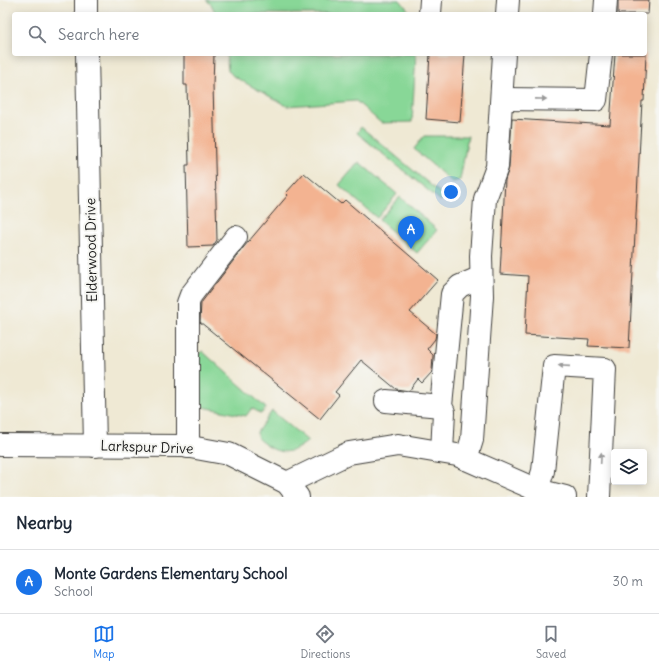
<!DOCTYPE html>
<html lang="en">
<head>
<meta charset="utf-8">
<style>
	body { margin:0; font-family:Delius,sans-serif; background:#f2f2f3; color:#1f2937 }
	.controls { position:absolute; right:12px; bottom:12px; display:grid; overflow:hidden; border-radius:4px; box-shadow:0 2px 10px #0003 }
	.controls button { width:36px; height:36px; display:grid; place-items:center; padding:0; border:0; border-bottom:1px solid #e0e1e3; background:#fff; color:#1f2937; font:20px sans-serif }
	.you { position:absolute; left:451px; top:192px; width:14px; height:14px; margin:-10px; border:3px solid #fff; border-radius:50%; background:#1a73e8; box-shadow:0 0 0 6px #1a73e833 }
	.badge { display:grid; place-items:center; width:26px; height:26px; border-radius:50%; background:#1a73e8; color:#fff; font-size:13px; font-weight:700 }
	.pin { position:absolute; translate:-50% -33px; filter:drop-shadow(0 1px 2px #0008) }
	.pin::after { content:''; position:absolute; top:21px; width:14px; height:12px; background:inherit; clip-path:polygon(0 0,100% 0,50% 100%) }
	.list { margin:0; padding:0; list-style:none }
	h2 { display:flex; justify-content:space-between; align-items:center; height:52px; margin:0; padding:0 16px; font-size:17px }
	h2 small { font-size:13px; font-weight:400; color:#747a83 }
	.list li { display:grid; grid-template-columns:26px 1fr auto; gap:12px; align-items:center; box-sizing:border-box; height:64px; padding:0 16px; border-top:1px solid #e0e1e3 }
	.list b { display:block; font-size:15px; white-space:nowrap }
	.list p { margin:0; font-size:13px; white-space:nowrap; color:#747a83 }
	.list em { font-size:13px; font-style:normal; color:#747a83 }
	.icon { flex:none; width:22px; height:22px; fill:none; stroke:currentColor; stroke-width:2; stroke-linecap:round; stroke-linejoin:round }
	.map { position:relative; flex:none; width:659px; height:497px; overflow:hidden }
	.search { position:absolute; background:#fff; box-shadow:0 2px 10px #0003; left:12px; right:12px; top:12px; height:44px; display:flex; align-items:center; gap:10px; box-sizing:border-box; padding:0 14px; border-radius:4px; color:#747a83; font-size:15px }
	.sheet { height:116px; background:#fff }
	nav { display:flex; justify-content:space-around; align-items:center; box-sizing:border-box; height:56px; border-top:1px solid #e0e1e3; background:#fff; font-size:11px; color:#747a83 }
	nav a { display:grid; justify-items:center; gap:2px }
	nav .on { color:#1a73e8 }
	.map>svg:first-child { display:block }
</style>
</head>
<body>
<div class="map">
<svg width="659" height="497" viewBox="0 0 659 497">
	<rect width="100%" height="100%" fill="#f6f6f2"/>
	<filter id="ink" filterUnits="userSpaceOnUse"><feTurbulence type="fractalNoise" baseFrequency=".025" numOctaves="2"/><feDisplacementMap in="SourceGraphic" scale="8" xChannelSelector="R" yChannelSelector="G"/><feConvolveMatrix kernelMatrix="1 2 1 2 8 2 1 2 1" color-interpolation-filters="sRGB"/></filter>
	<filter id="wash" filterUnits="userSpaceOnUse"><feTurbulence type="fractalNoise" baseFrequency=".012" numOctaves="4" result="noise"/><feDisplacementMap in="SourceGraphic" scale="16" xChannelSelector="R" yChannelSelector="G"/><feGaussianBlur stdDeviation="0.9" result="paint"/><feColorMatrix in="noise" values="0 0 0 0 0 0 0 0 0 0 0 0 0 0 0 0 0 1.4 0 .05"/><feComposite in="paint" operator="in"/></filter>
	<g filter="url(#wash)">
		<rect width="100%" height="100%" fill="#efe9d4"/>
		<g fill="#88d797" stroke="#527a5a">
			<polygon points="206,0 400,0 409,11 409,14 225,14 215,12 211,4"/>
			<polygon points="226,54 416,54 412,122 381,123 356,101 287,106 233,76 228,70"/>
			<polygon points="361,127 445,197 441,201 357,133"/>
			<polygon points="424,136 468,136 460,180 452,182 414,149"/>
			<polygon points="359,162 397,194 377,218 339,185"/>
			<polygon points="400,197 437,230 417,253 379,220"/>
			<polygon points="202,351 266,408 261,414 252,408 246,416 194,405 193,359"/>
			<path d="M272,411l36,30c-19,16 -32,13 -50,-2l-1,-7z"/>
		</g>
		<g id="blocks">
			<g fill="#f3b391">
				<polygon points="618,0 649,0 648,14 618,14"/>
				<polygon points="184,54 214,54 213,85 217,240 213,246 188,247 186,165 189,165 187,85 184,85"/>
				<polygon points="430,54 465,54 460,122 426,119"/>
				<polygon points="615,54 646,54 644,101 642,101 629,348 588,346 589,339 525,335 528,276 500,274 505,180 509,168 512,119 610,125"/>
				<polygon points="304,173 341,204 345,200 438,280 410,312 436,334 435,339 427,349 433,355 432,372 422,383 418,379 409,391 396,389 361,360 335,392 339,395 320,419 200,322 201,303 243,248 288,195 286,193"/>
			</g>
		</g>
	</g>
	<g filter="url(#ink)">
		<use href="#blocks" fill-opacity="0" stroke="#3c3b38" stroke-width="1"/>
		<g fill="none" stroke-linecap="round" stroke-linejoin="round">
			<g stroke="#3c3b38" stroke-width="24">
				<g id="minor">
					<polyline points="86,0 86,14"/>
					<polyline points="430,14 431,0"/>
					<polyline points="507,14 508,0"/>
					<polyline points="605,14 606,0"/>
					<polyline points="87,54 95,446"/>
					<polyline points="502,99 596,100 601,54"/>
					<polyline points="386,401 441,406"/>
					<polyline points="0,445 185,446 229,454 287,483 298,497"/>
					<polyline points="188,447 188,303 191,295 236,237"/>
					<polyline points="442,452 444,412 441,406 452,294 460,286 481,277"/>
					<polyline points="466,459 472,440 482,296 481,256 485,199 497,167 504,54"/>
					<polyline points="287,483 349,453 398,445 457,455 537,490 565,497"/>
					<polyline points="537,490 543,471 554,366 605,369 599,497"/>
				</g>
			</g>
			<use href="#minor" stroke="#fff" stroke-width="22"/>
		</g>
		<defs><path id="oneway-solid" d="M-6-.8H1V-3.2L6.5 0L1 3.2V.8H-6Z"/></defs>
		<g fill="#999">
			<use href="#oneway-solid" transform="translate(541 99) rotate(1)"/>
			<use href="#oneway-solid" transform="translate(564 366) rotate(-176)"/>
			<use href="#oneway-solid" transform="translate(601 458) rotate(-87)"/>
		</g>
	</g>
	<g text-anchor="middle" stroke-width="4" stroke-linejoin="round" paint-order="stroke">
		<g font-size="14" fill="#1c1c1c" stroke="#f6f6f2">
			<text transform="translate(91 250) rotate(-91)" y="5">Elderwood Drive</text>
			<text transform="translate(147 447) rotate(2)" y="5">Larkspur Drive</text>
		</g>
	</g>
</svg>
<div class="controls">
<button><svg class="icon" aria-label="layers" viewBox="0 0 24 24"><path d="M12 4l9 5-9 5-9-5zM3 14l9 5 9-5"/></svg></button>
</div>
<div class="you"></div>
<div class="pin badge" style="left:411px;top:249px">A</div>
<div class="search"><svg class="icon" aria-label="search" viewBox="0 0 24 24"><circle cx="10" cy="10" r="6"/><path d="M15 15l6 6"/></svg>Search here</div>
</div>
<section class="sheet">
<h2>Nearby<small></small></h2>
<ul class="list">
<li><span class="badge">A</span><div><b>Monte Gardens Elementary School</b><p>School</p></div><em>30 m</em></li>
</ul>
</section>
<nav>
<a class="on"><svg class="icon" aria-label="map" viewBox="0 0 24 24"><path d="M3 6l6-2 6 2 6-2v14l-6 2-6-2-6 2zM9 4v14M15 6v14"/></svg>Map</a>
<a><svg class="icon" aria-label="directions" viewBox="0 0 24 24"><path d="M12 3l9 9-9 9-9-9zM9 14v-3h6M13 9l2 2-2 2"/></svg>Directions</a>
<a><svg class="icon" aria-label="saved" viewBox="0 0 24 24"><path d="M7 4h10v16l-5-4-5 4z"/></svg>Saved</a>
</nav>
</body>
</html>
